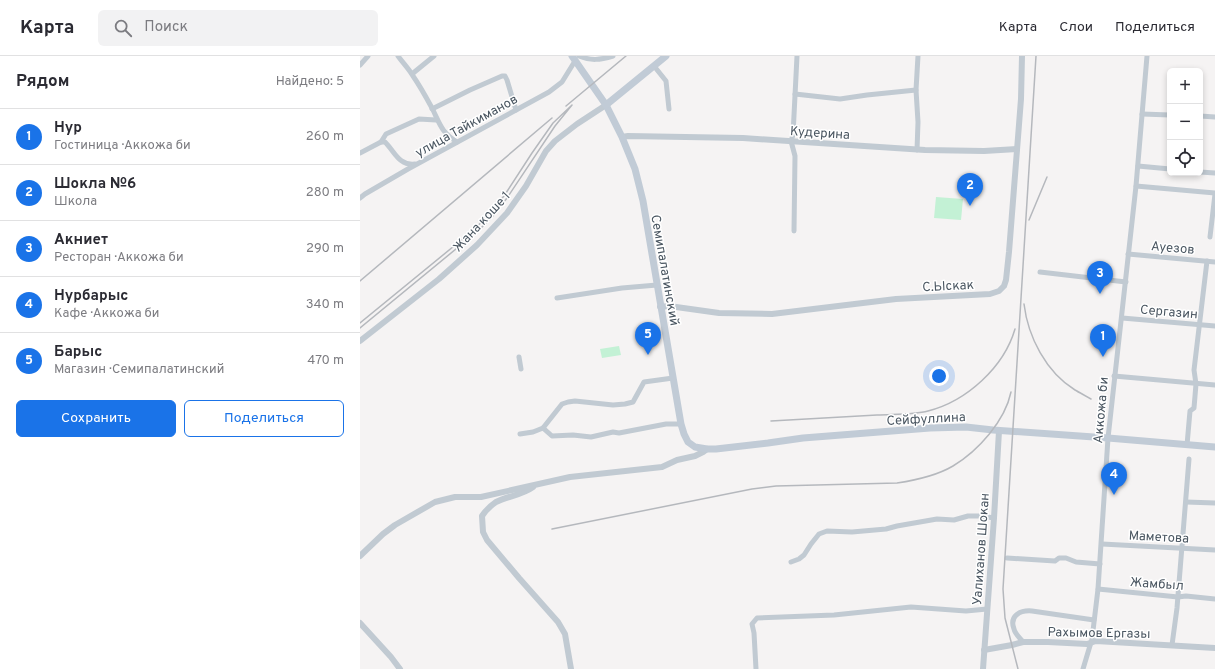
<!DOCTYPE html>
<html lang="ru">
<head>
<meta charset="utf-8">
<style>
	body { margin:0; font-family:Overpass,sans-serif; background:#f2f2f3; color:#2b2b33 }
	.controls { position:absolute; right:12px; top:12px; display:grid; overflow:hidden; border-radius:6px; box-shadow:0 2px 6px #0003 }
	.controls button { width:36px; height:36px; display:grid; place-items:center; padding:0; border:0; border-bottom:1px solid #e1e1e2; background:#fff; color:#2b2b33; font:20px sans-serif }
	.you { position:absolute; left:579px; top:320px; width:14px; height:14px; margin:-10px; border:3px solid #fff; border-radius:50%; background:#1a73e8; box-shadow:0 0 0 6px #1a73e833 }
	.badge { display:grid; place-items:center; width:26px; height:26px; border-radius:50%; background:#1a73e8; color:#fff; font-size:13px; font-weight:700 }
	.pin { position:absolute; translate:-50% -33px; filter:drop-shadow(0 1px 2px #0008) }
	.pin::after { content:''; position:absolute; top:21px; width:14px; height:12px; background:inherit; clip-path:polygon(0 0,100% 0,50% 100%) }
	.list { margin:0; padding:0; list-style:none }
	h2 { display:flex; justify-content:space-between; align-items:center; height:52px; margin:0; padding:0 16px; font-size:17px }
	h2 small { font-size:13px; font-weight:400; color:#7c7c81 }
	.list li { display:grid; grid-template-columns:26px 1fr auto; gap:12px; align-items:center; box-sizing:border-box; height:56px; padding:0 16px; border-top:1px solid #e1e1e2 }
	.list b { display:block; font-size:15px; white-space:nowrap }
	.list p { margin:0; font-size:13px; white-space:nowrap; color:#7c7c81 }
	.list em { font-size:13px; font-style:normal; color:#7c7c81 }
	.actions { display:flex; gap:8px; padding:12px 16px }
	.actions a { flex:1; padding:9px 0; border:1px solid #1a73e8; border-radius:6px; text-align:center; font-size:14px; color:#1a73e8 }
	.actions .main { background:#1a73e8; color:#fff }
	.icon { flex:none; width:22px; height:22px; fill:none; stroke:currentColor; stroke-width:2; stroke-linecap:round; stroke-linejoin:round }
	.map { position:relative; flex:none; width:855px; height:613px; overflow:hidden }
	header { display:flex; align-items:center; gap:24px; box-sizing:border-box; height:56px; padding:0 20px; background:#fff; border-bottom:1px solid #e1e1e2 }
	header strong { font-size:19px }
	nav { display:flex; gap:22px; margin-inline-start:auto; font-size:14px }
	.search { width:280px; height:36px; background:#f2f2f3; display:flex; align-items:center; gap:10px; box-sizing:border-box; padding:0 14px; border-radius:6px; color:#7c7c81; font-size:15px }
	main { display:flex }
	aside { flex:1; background:#fff }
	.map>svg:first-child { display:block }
</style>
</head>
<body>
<header>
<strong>Карта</strong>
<div class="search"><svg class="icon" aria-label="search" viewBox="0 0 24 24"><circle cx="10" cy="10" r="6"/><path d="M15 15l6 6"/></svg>Поиск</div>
<nav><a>Карта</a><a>Слои</a><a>Поделиться</a></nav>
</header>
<main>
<aside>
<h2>Рядом<small>Найдено: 5</small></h2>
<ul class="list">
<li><span class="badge">1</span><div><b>Нур</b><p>Гостиница · Аккожа би</p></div><em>260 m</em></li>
<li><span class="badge">2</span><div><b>Шокла №6</b><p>Школа</p></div><em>280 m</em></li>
<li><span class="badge">3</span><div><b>Акниет</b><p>Ресторан · Аккожа би</p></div><em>290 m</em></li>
<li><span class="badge">4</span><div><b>Нурбарыс</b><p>Кафе · Аккожа би</p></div><em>340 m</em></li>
<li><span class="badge">5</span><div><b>Барыс</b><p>Магазин · Семипалатинский</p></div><em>470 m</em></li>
</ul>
<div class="actions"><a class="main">Сохранить</a><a>Поделиться</a></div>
</aside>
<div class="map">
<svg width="855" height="613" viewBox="0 0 855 613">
	<rect width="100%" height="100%" fill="#f5f3f3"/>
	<g fill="#c3f1d5">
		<polygon points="576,141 603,143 601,164 574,162"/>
		<polygon points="259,290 261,299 242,302 240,293"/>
	</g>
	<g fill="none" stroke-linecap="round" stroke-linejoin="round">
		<g stroke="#c1cad2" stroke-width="5">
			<path d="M38,0c5,7 11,13 15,20 7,10 13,21 19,32 8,16 9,24 25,34"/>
			<path d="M219,0c12,5 21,4 34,0"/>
			<polyline points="0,9 8,0"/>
			<polyline points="294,10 306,25 309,53"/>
			<polyline points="52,18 74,0"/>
			<polyline points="435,38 480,43 507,39 556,34"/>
			<polyline points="72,53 110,34 142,20 145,20 147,24 156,54"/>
			<polyline points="782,58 810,59"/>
			<polyline points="840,60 855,61"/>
			<path d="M21,86h4c10,10 14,24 30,22"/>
			<polyline points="557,94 558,66 556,34 558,0"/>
			<polyline points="0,97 21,86 26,78 59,63 76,64"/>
			<polyline points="778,110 810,113"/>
			<polyline points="840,116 855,117"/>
			<polyline points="776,130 855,137"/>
			<polyline points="0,142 5,138 48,113 189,36 202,26 215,5"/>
			<polyline points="434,175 435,100 431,85 433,79 437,0"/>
			<polyline points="850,181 855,138"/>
			<polyline points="768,198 855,206"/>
			<polyline points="680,216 766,226"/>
			<polyline points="197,242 262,232 297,229"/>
			<polyline points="762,262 855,270"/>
			<polyline points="159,301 161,313"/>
			<polyline points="754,320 855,329"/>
			<polyline points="183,372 192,380 213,379 231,381 253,376 259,377 306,368 321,368"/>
			<polyline points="160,378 173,376 183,372 202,348 208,346 215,345 253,349 265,348 273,346 284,326 313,322"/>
			<polyline points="827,389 830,355 834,352 836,328 834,314 847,205"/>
			<polyline points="826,446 855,447"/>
			<polyline points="742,488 855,494"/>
			<polyline points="647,502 695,505 699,502 706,502 716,506 740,508"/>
			<polyline points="431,506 439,503 444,499 451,488 459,478 467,475 492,476 526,473 537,470 577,463 594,464 608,460 621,460 634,462"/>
			<polyline points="738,533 818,541 826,540 855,543"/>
			<path d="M663,586c-3,-4 -8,-8 -9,-13 -5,-13 6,-19 18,-18l62,9"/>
			<polyline points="812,589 817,552 829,403"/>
			<polyline points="396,613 394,577 392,568 397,562 474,559 551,551 606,555 627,553"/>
			<polyline points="723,613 732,583 738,533 748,382 776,130 787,0"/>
		</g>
		<g stroke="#c1cad2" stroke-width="6">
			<polyline points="262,81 268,80 383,82 565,94 624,95 657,93"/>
			<polyline points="300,251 309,250 359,257 412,258 536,243 630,238 639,235 644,230 646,224 649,196 661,43 662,0"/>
			<polyline points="0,285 79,223 117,189 147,157 166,130 186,95 195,85 217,68 246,49"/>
			<path d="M173,431c-11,8 -25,9 -37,15 -6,4 -10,8 -14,14l1,16 4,8 32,38 39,44 7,12 6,35"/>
			<polyline points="0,500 23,478 35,469 75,446 95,441 121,441 210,421 302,411 317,404 335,400 343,396 347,393"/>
			<polyline points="0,567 31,601 40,613"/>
			<polyline points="624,594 652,589 663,586 688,586 727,588 736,585 855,592"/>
			<polyline points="623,613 634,462 639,375"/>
		</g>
		<g stroke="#c1cbd6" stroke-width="7">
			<polyline points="212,0 246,49 262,81 275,113 283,145 321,368 324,378 328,386 335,391 347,393 356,393 408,387 443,382 570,372 606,371 633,374 748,382 855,391"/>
			<polyline points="246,49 306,0"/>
		</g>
		<g stroke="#b5b8bd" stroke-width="1.5">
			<polyline points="206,50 266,0"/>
			<polyline points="669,164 687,121"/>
			<polyline points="0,225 192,62"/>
			<path d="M664,248c4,33 22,68 51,86 5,3 11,6 16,9"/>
			<polyline points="0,267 116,172 144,140 172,97 193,67 212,49 195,70 147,142 134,159 119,174 0,272"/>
			<path d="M411,365c35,-2 71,-4 106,-6 16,-1 36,0 51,-4 39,-10 76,-44 87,-82"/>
			<path d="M192,473l200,-40 24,-3 121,-3c20,-3 39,-7 56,-17 25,-15 52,-45 58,-74"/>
			<polyline points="658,613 645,562 643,533 676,0"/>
		</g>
	</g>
	<g text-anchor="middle" stroke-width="3" stroke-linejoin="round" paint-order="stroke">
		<g font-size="13" fill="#4a5661" stroke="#fff">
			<text transform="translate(106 69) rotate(-29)" y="5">улица Тайкиманов</text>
			<text transform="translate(460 76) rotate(4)" y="5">Кудерина</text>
			<text transform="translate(121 165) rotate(-47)" y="5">Жана коше 1</text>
			<text transform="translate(813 191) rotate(5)" y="5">Ауезов</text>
			<text transform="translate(306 214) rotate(80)" y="5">Семипалатинский</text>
			<text transform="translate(588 229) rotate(-3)" y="5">С.Ыскак</text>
			<text transform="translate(809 255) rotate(5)" y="5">Сергазин</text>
			<text transform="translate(740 354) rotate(-85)" y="5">Аккожа би</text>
			<text transform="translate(566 362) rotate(-3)" y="5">Сейфуллина</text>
			<text transform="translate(799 480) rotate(3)" y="5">Маметова</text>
			<text transform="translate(620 493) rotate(-86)" y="5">Уалиханов Шокан</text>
			<text transform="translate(797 527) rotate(4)" y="5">Жамбыл</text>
			<text transform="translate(739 576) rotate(1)" y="5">Рахымов Ергазы</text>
		</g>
	</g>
</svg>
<div class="controls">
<button>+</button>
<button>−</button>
<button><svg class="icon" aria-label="locate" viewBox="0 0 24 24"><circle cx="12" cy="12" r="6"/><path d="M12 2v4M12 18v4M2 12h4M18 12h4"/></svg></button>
</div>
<div class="you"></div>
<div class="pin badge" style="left:743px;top:301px">1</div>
<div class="pin badge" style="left:610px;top:150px">2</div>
<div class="pin badge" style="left:740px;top:238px">3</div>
<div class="pin badge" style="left:754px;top:439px">4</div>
<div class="pin badge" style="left:288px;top:299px">5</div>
</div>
</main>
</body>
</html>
